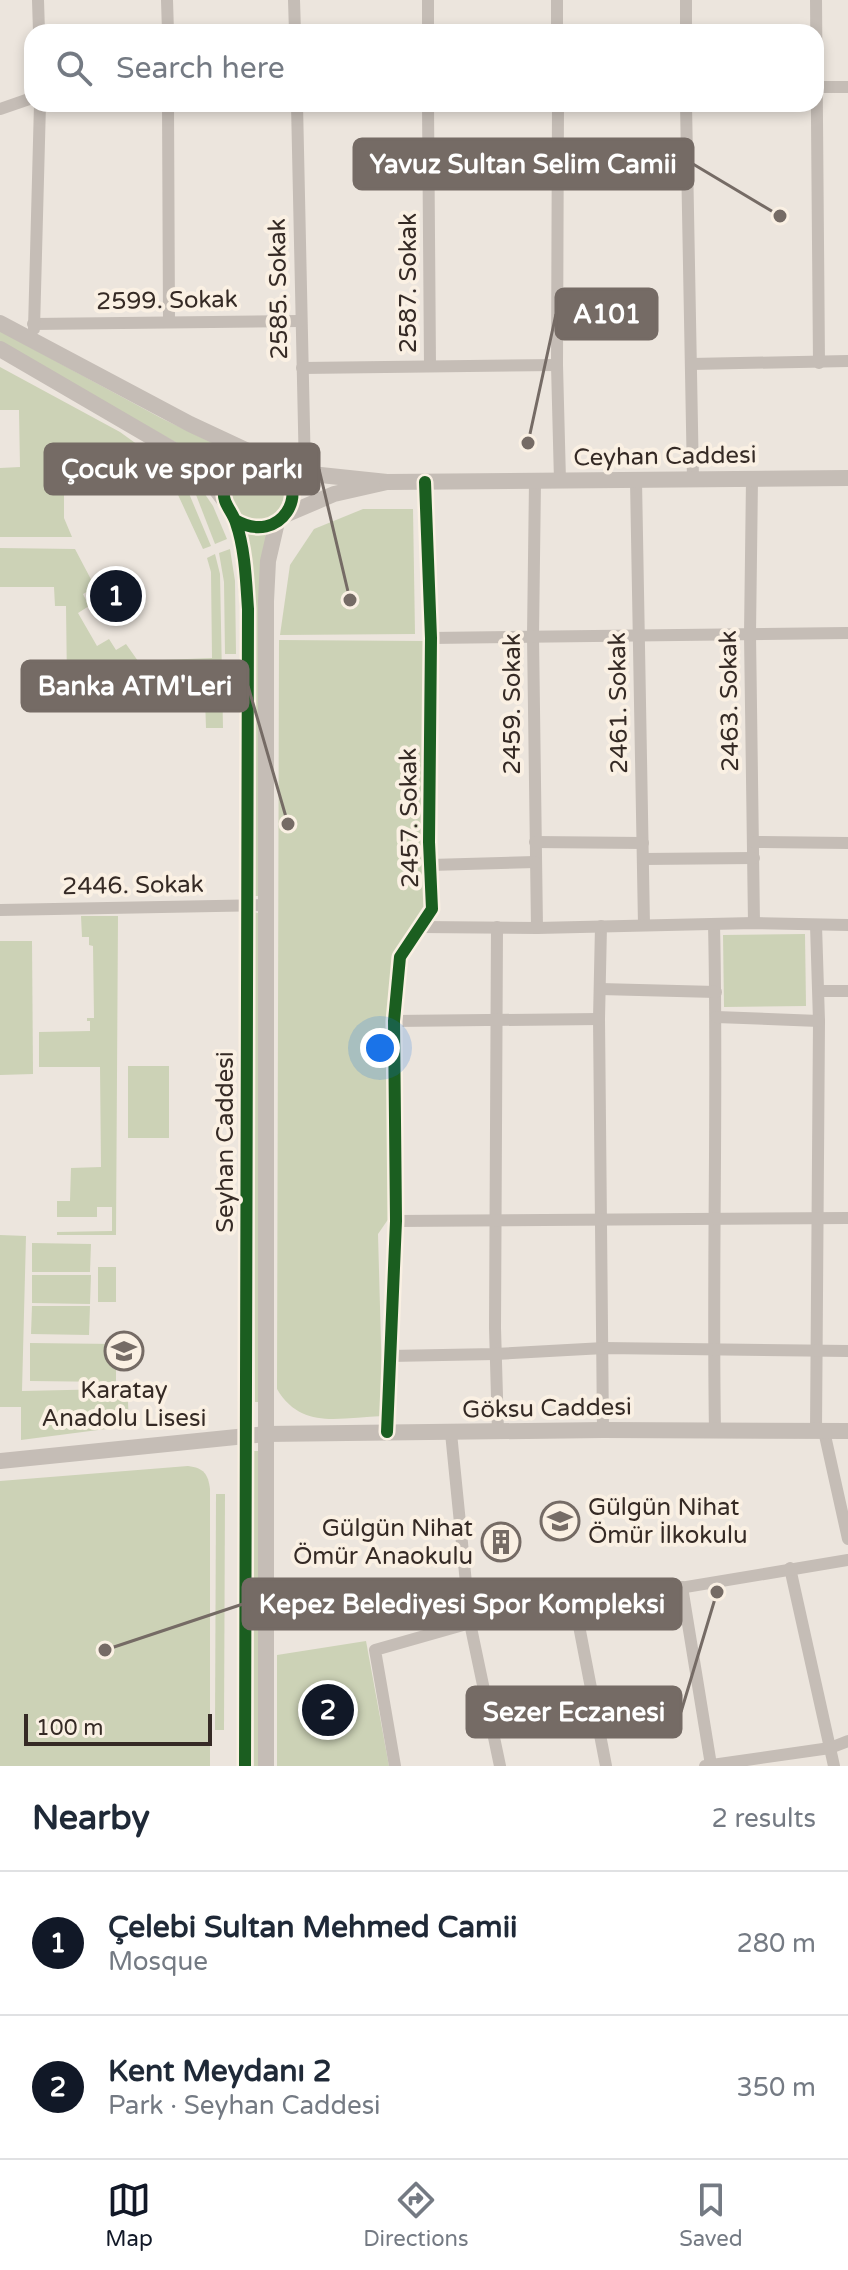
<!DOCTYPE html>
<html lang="en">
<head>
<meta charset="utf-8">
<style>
	body { margin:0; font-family:"Varela Round",sans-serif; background:#f6f6f7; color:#1f2937 }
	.scale { position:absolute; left:24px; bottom:20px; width:188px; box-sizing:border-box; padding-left:8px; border:4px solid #352a25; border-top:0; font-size:22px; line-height:28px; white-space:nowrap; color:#352a25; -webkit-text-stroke:6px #faf0e3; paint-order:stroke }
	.you { position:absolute; left:380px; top:1048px; width:28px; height:28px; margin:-20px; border:6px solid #fff; border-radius:50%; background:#1a73e8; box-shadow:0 0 0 12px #1a73e833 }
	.badge { display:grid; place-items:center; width:52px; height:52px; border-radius:50%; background:#111827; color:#fff; font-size:26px; font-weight:700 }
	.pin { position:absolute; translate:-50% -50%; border:4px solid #fff; box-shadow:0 2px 8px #0006 }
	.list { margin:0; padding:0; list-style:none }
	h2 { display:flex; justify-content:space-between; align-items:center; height:104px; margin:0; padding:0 32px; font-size:34px }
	h2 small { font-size:26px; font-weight:400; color:#747a83 }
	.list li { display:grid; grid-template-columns:52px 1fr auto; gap:24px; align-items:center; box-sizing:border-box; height:144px; padding:0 32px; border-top:2px solid #e0e1e3 }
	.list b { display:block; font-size:30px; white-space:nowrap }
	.list p { margin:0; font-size:26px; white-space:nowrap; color:#747a83 }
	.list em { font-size:26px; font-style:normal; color:#747a83 }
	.icon { flex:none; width:44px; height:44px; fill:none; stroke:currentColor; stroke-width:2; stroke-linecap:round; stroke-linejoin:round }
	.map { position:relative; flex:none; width:848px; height:1766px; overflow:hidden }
	.search { position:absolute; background:#fff; box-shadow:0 4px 12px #0003; left:24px; right:24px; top:24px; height:88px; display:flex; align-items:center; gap:20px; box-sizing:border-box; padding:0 28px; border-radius:24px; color:#747a83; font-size:30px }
	.sheet { height:392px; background:#fff }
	nav { display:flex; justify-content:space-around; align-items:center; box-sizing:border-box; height:112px; border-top:2px solid #e0e1e3; background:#fff; font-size:22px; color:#747a83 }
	nav a { display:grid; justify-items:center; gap:4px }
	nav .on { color:#111827 }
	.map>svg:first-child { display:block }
</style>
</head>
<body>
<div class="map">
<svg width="848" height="1766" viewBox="0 0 848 1766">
	<rect width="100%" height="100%" fill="#ece5dd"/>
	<g fill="#ccd2b6">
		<polygon points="0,331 161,418 235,454 216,475 213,473 177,443 0,343"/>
		<polygon points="0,367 120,432 174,471 185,484 211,546 203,549 173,484 64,486 64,518 72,537 0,537 0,468 20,467 19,410 0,410"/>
		<circle cx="258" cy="494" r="26"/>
		<polygon points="198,484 213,506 227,539 215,544 193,487"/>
		<polygon points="363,509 413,509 415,634 280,635 290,565 314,529"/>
		<polygon points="247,533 265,534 266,536 258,896 254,896"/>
		<polygon points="0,548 75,549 95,587 83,594 89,606 78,613 97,646 109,639 116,650 126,644 138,661 212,658 211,572 207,558 215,554 220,574 223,728 206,728 205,698 123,699 122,689 101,689 100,682 67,683 66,606 55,606 54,587 0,587"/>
		<polygon points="230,549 235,581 236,654 225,654 224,582 219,553"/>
		<path d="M279,640l145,1 2,268 -34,46 -3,263 -11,16 5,182c-42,1 -81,15 -106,-27z"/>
		<polygon points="254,912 258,913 258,1402 255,1402"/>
		<polygon points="81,916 118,916 116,1235 57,1235 57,1232 112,1231 112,1207 97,1207 97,1217 57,1217 57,1201 70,1201 71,1168 101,1167 100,1067 39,1067 39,1032 90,1031 90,1021 87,1021 87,1018 94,1018 93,946 89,945 89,937 82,937"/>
		<polygon points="805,934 806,1006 724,1007 723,935"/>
		<polygon points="0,941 32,941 33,1074 0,1075"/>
		<rect x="128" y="1066" width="41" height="72"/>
		<polygon points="0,1235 26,1236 22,1391 112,1389 128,1402 129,1426 21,1440 21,1407 0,1407"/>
		<polygon points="32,1243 91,1244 90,1272 32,1272"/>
		<rect x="98" y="1267" width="18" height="35"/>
		<polygon points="32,1275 91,1275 90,1304 32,1303"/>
		<polygon points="32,1306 90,1306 89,1335 31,1334"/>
		<polygon points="30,1343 116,1344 116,1382 30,1381"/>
		<polygon points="254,1451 259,1451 258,1766 254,1766"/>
		<path d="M188,1466c16,2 20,8 22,23v277h-210v-285z"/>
		<polygon points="216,1494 225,1494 224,1730 215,1730"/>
		<polygon points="366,1641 389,1766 277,1766 277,1655"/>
	</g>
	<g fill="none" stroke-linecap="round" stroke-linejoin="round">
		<g stroke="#c5bdb6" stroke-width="12">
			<polyline points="38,0 39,32"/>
			<polyline points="167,0 168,32"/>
			<polyline points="294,0 295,32"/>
			<polyline points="428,0 428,32"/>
			<polyline points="557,0 557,32"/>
			<polyline points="686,0 686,32"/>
			<polyline points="816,0 819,363"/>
			<polyline points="816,87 848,87"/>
			<polyline points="168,104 169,322"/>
			<polyline points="297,104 305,473"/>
			<polyline points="428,104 430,366"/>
			<polyline points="558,104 557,365 560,481"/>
			<polyline points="686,104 693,480"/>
			<polyline points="0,109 32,98"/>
			<polyline points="33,324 300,321"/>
			<polyline points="34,329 40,104"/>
			<polyline points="691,364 848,361"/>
			<polyline points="302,368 557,365"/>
			<polyline points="752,479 750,634 754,923"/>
			<polyline points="636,480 644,925"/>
			<polyline points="535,481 533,636 537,928"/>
			<polyline points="431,638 848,633"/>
			<polyline points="535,842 643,843"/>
			<polyline points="754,842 848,843"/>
			<polyline points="643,859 754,858"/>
			<polyline points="430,865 535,862"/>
			<polyline points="0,910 266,905"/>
			<path d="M714,924c4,169 -2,338 1,507"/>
			<polyline points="816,925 819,1021 816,1431"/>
			<polyline points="601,926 599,1019 603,1430"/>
			<polyline points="421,927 537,928 754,923 848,925"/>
			<polyline points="497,927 495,1328 498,1431"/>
			<polyline points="600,989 716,992"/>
			<polyline points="819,991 848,991"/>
			<polyline points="716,1017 819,1021"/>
			<polyline points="394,1021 599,1019"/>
			<polyline points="396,1221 848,1218"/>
			<polyline points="390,1356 495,1354 604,1348 848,1351"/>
			<polyline points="824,1431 848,1539"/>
			<polyline points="387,1432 396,1221 394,1021 400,957 432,909 429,842 431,638 425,482"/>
			<polyline points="451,1433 470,1623 500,1766"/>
			<polyline points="790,1568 834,1766"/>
			<polyline points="682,1587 711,1765"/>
			<polyline points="575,1605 606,1766"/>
			<polyline points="395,1766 375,1650 470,1623 848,1560"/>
			<polyline points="705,1766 830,1748 848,1741"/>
		</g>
		<g stroke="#c5bdb6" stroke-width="16">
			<polyline points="0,323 190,424 267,460"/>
			<polyline points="0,349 177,452 206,476 224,500"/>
			<polyline points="278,466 311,474 387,482 334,494 285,515"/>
			<polyline points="387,482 848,478"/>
			<path d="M235,520c46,27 78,-30 42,-55 -20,-13 -49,0 -53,24 -2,15 8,21 12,34 9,26 10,57 12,86l-3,1157"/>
			<polyline points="0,1461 266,1434 603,1430 848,1431"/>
			<polyline points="266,1766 266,601 268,561 277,522"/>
		</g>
		<g stroke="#faf0e3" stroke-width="17">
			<g id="cycleway">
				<path d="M235,520c46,27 78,-30 42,-55 -20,-13 -49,0 -53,24 -2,15 8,21 12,34 9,26 10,57 12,86l-3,1157"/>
				<polyline points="387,1432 396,1221 394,1021 400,957 432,909 429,842 431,638 425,482"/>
			</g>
		</g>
		<use href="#cycleway" stroke="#1b5e20" stroke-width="12"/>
	</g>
	<defs>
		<g id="school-ring" transform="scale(2)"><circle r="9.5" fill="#faf0e3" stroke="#756b65" stroke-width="1.5"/><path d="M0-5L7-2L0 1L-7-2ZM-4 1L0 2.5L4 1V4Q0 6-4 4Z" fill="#756b65"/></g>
		<g id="building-ring" transform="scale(2)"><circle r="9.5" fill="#faf0e3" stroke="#756b65" stroke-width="1.5"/><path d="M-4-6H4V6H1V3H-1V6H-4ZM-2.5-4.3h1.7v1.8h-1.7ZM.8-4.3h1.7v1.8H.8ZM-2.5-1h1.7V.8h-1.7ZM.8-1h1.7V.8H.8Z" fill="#756b65"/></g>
	</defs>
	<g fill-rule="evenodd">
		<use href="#school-ring" x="124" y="1351"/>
		<use href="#school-ring" x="560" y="1521"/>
		<use href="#building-ring" x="501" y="1542"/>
	</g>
	<g text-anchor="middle" stroke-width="8" stroke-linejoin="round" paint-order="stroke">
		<g font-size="24" fill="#352a25" stroke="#faf0e3">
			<text transform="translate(408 283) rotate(-90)" y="8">2587. Sokak</text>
			<text transform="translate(278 289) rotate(-91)" y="8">2585. Sokak</text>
			<text transform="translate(167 300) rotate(-1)" y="8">2599. Sokak</text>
			<text transform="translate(665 456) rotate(-1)" y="8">Ceyhan Caddesi</text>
			<text transform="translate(729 701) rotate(-91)" y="8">2463. Sokak</text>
			<text transform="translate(618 703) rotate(-91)" y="8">2461. Sokak</text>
			<text transform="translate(512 704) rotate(-90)" y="8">2459. Sokak</text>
			<text transform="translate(409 818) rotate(-91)" y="8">2457. Sokak</text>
			<text transform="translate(133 885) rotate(-1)" y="8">2446. Sokak</text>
			<text transform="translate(225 1142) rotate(-90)" y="8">Seyhan Caddesi</text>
			<text transform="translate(547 1408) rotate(-1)" y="8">Göksu Caddesi</text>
		</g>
		<g font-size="24" fill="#352a25" stroke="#faf0e3">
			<text x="124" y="1398">Karatay<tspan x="124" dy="28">Anadolu Lisesi</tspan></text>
			<text x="588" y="1515" text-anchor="start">Gülgün Nihat<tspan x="588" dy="28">Ömür İlkokulu</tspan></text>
			<text x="473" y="1536" text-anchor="end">Gülgün Nihat<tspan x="473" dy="28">Ömür Anaokulu</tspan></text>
		</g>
	</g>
	<path fill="none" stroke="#756b65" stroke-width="3" d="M780 216L693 164M528 443L556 314M350 600L319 469M288 824L248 686M105 1650L243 1604M717 1592L681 1712"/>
	<g fill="#756b65" stroke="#faf0e3" stroke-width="3">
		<circle cx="780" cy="216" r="8"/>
		<circle cx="528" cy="443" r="8"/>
		<circle cx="350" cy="600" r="8"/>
		<circle cx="288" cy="824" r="8"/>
		<circle cx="105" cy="1650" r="8"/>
		<circle cx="717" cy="1592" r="8"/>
	</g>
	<g fill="#756b65" stroke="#756b65" stroke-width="3">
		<rect x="354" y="139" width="339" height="50" rx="8"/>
		<rect x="556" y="289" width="101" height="50" rx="8"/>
		<rect x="45" y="444" width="274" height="50" rx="8"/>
		<rect x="22" y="661" width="226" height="50" rx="8"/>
		<rect x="243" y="1579" width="438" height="50" rx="8"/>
		<rect x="467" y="1687" width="214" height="50" rx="8"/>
	</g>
	<g font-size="26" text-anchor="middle" font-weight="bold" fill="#fff">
		<text x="523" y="173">Yavuz Sultan Selim Camii</text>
		<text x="607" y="323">A101</text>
		<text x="182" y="478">Çocuk ve spor parkı</text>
		<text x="135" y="695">Banka ATM'Leri</text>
		<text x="462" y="1613">Kepez Belediyesi Spor Kompleksi</text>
		<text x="574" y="1721">Sezer Eczanesi</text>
	</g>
</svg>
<div class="scale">100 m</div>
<div class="you"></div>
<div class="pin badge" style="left:116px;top:596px">1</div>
<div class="pin badge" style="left:328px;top:1710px">2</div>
<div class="search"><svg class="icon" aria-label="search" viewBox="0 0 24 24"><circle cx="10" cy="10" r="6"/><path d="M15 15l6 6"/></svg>Search here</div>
</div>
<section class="sheet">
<h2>Nearby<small>2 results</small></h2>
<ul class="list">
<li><span class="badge">1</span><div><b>Çelebi Sultan Mehmed Camii</b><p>Mosque</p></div><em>280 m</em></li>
<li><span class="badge">2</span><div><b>Kent Meydanı 2</b><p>Park · Seyhan Caddesi</p></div><em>350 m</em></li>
</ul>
</section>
<nav>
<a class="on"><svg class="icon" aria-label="map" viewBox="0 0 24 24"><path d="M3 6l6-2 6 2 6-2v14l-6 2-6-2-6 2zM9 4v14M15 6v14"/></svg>Map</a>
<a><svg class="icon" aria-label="directions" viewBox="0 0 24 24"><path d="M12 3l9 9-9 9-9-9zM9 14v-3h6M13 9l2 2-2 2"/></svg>Directions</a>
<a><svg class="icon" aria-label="saved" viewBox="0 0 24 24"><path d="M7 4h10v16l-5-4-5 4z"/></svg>Saved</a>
</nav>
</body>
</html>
